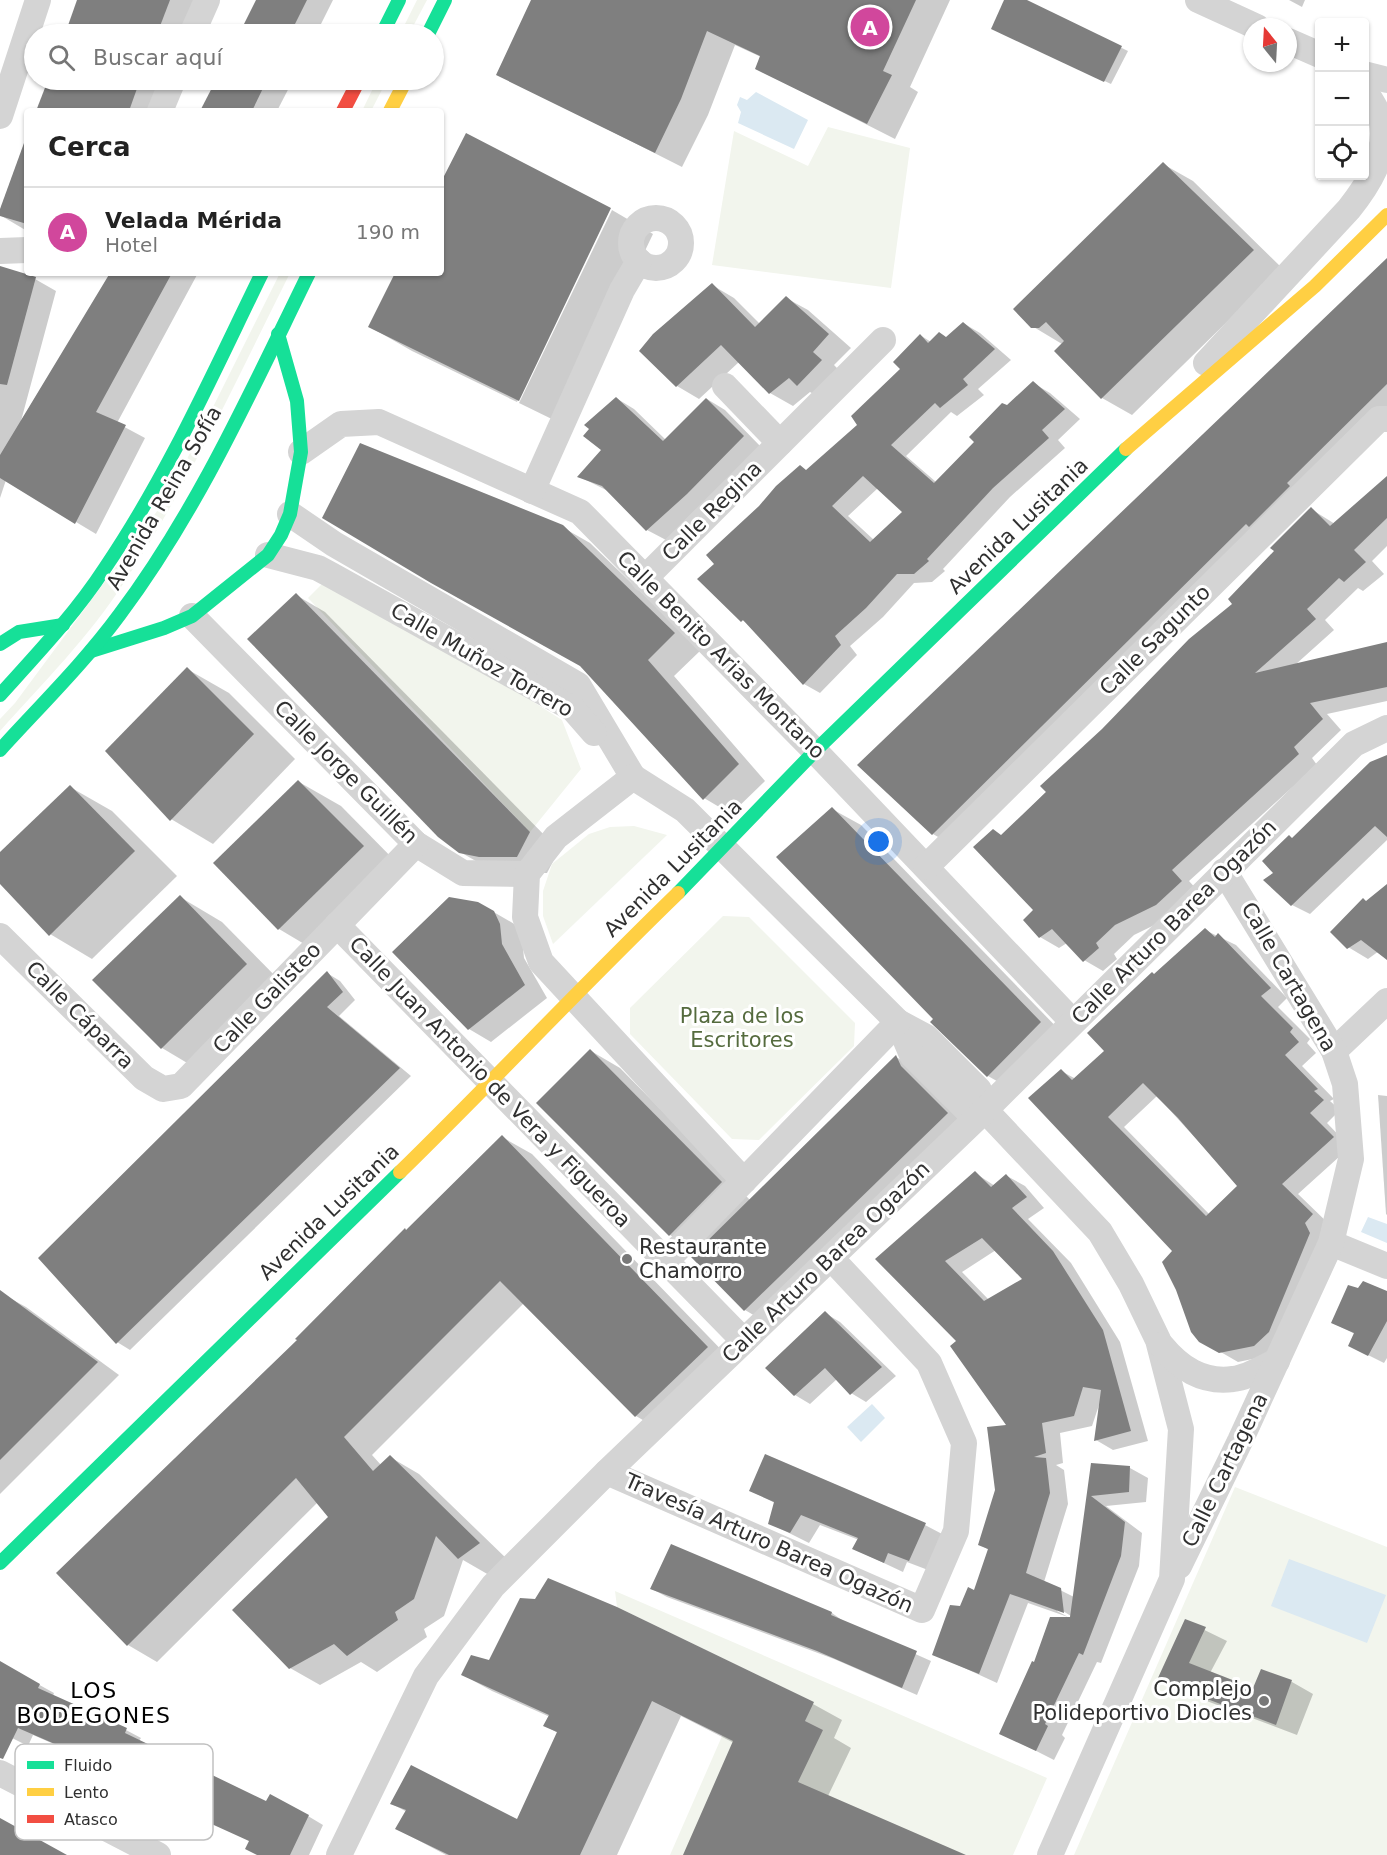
<!DOCTYPE html>
<html lang="es">
<head>
<meta charset="utf-8">
<style>
	body { margin:0; font-family:"DejaVu Sans",sans-serif; background:#f2f2f2; color:#222 }
	.controls { position:absolute; right:18px; top:18px; display:grid; overflow:hidden; border-radius:6px; box-shadow:0 2px 4px #0004 }
	.controls button { width:54px; height:54px; display:grid; place-items:center; padding:0; border:0; border-bottom:2px solid #e0e0e0; background:#fff; color:#222; font:30px sans-serif }
	.compass { position:absolute; left:1243px; top:18px; width:54px; height:54px; border-radius:50%; background:#fff; box-shadow:0 2px 4px #0004; rotate:342deg }
	.you { position:absolute; left:879px; top:842px; width:21px; height:21px; margin:-15px; border:4px solid #fff; border-radius:50%; background:#1a73e8; box-shadow:0 0 0 9px #1a73e833 }
	.badge { display:grid; place-items:center; width:39px; height:39px; border-radius:50%; background:#0f766e; color:#fff; font-size:20px; font-weight:700 }
	.pin { position:absolute; translate:-50% -50%; border:3px solid #fff; box-shadow:0 2px 6px #0006 }
	.list { margin:0; padding:0; list-style:none }
	h2 { display:flex; justify-content:space-between; align-items:center; height:78px; margin:0; padding:0 24px; font-size:26px }
	h2 small { font-size:20px; font-weight:400; color:#767676 }
	.list li { display:grid; grid-template-columns:39px 1fr auto; gap:18px; align-items:center; box-sizing:border-box; height:90px; padding:0 24px; border-top:2px solid #e0e0e0 }
	.list b { display:block; font-size:22px; white-space:nowrap }
	.list p { margin:0; font-size:20px; white-space:nowrap; color:#767676 }
	.list em { font-size:20px; font-style:normal; color:#767676 }
	.icon { flex:none; width:33px; height:33px; fill:none; stroke:currentColor; stroke-width:2; stroke-linecap:round; stroke-linejoin:round }
	.map { position:relative; flex:none; width:1387px; height:1855px; overflow:hidden }
	.search { position:absolute; background:#fff; box-shadow:0 2px 4px #0004; left:24px; top:24px; width:420px; height:66px; display:flex; align-items:center; gap:15px; box-sizing:border-box; padding:0 21px; border-radius:33px; color:#767676; font-size:22px }
	.panel { position:absolute; background:#fff; box-shadow:0 2px 4px #0004; left:24px; top:108px; width:420px; height:168px; border-radius:6px }
	.map>svg:first-child { display:block }
</style>
</head>
<body>
<div class="map">
<svg width="1387" height="1855" viewBox="0 0 1387 1855">
	<rect width="100%" height="100%" fill="#fff"/>
	<g fill="#f2f5ed">
		<polygon points="417,0 427,0 409,34 400,34"/>
		<polygon points="377,80 387,80 371,111 362,111"/>
		<polygon points="828,127 910,148 891,288 712,265 734,131 808,166"/>
		<path d="M280,273h10c-52,104 -101,211 -165,308 -35,55 -82,102 -125,150v-12l15,-16 154,-208z"/>
		<polygon points="331,575 562,720 581,769 530,832 308,598"/>
		<polygon points="634,826 667,835 553,944 543,916 543,891 552,864 589,834 610,827"/>
		<polygon points="723,916 749,917 855,1023 854,1046 759,1140 732,1139 630,1034 630,1008"/>
		<polygon points="1235,1487 1387,1547 1387,1855 1074,1855"/>
		<polygon points="615,1591 1047,1778 1013,1855 670,1855 726,1727 805,1764 823,1730 805,1721 813,1702 617,1607"/>
	</g>
	<g fill="#dbe9f2">
		<polygon points="756,92 808,120 794,149 738,123 741,112 737,105 740,97 747,100"/>
		<polygon points="1368,1217 1387,1224 1387,1243 1361,1232"/>
		<polygon points="872,1404 885,1418 861,1442 847,1427"/>
		<polygon points="1289,1559 1386,1595 1367,1643 1271,1606"/>
	</g>
	<g fill="#0003" fill-rule="evenodd">
		<polygon points="79,0 206,0 193,34 66,34"/>
		<polygon points="258,0 333,0 316,34 241,34"/>
		<polygon points="532,0 950,0 910,87 918,92 895,139 757,69 761,57 735,45 708,115 682,167 498,74"/>
		<polygon points="1006,0 1023,0 1128,51 1111,84 1000,32"/>
		<polygon points="1289,0 1305,0 1302,7"/>
		<polygon points="49,80 176,80 164,111 38,111"/>
		<polygon points="218,80 293,80 277,111 202,111"/>
		<polygon points="27,140 27,231 0,215"/>
		<polygon points="1163,164 1193,181 1282,268 1132,415 1102,398 1056,351 1062,344 1032,326"/>
		<polygon points="441,185 609,209 517,402 412,351 370,327 397,273 441,273"/>
		<polygon points="612,210 653,234 562,424 519,403"/>
		<polygon points="0,268 35,279 56,291 21,421 112,273 198,273 117,423 145,438 96,534 6,480 0,498"/>
		<polygon points="1387,280 1387,412 950,844 933,834"/>
		<polygon points="712,285 734,298 760,324 786,298 808,310 851,348 834,365 843,374 820,398 810,392 793,406 770,393 739,362 699,399 677,386"/>
		<path d="M963,323l17,10 31,27 -33,29 6,6 -27,21 -6,-4 -45,44 30,26 97,-99 17,10 30,26 -22,21 7,8 -55,49 -67,72 2,2 -13,11 -18,1 -31,34 -33,29 7,9 -37,38 -16,-9 -55,-60 -7,-4 66,-149 51,-46 43,-56 18,-34 11,7 16,-4zM878,488l26,24 -30,28 -26,-24z"/>
		<polygon points="616,398 634,409 666,440 707,399 725,410 761,447 666,540 647,530 610,492 580,477 603,449"/>
		<polygon points="1387,478 1387,546 1372,561 1384,574 1363,591 1358,588 1325,620 1334,630 1295,665 1387,643 1387,701 1327,714 1341,730 1312,758 1317,765 1189,881 1200,893 1175,915 1134,935 1114,954 1117,959 1103,971 1084,960 1067,943 1059,948 1040,937 1035,910 1002,836 1234,604 1311,509 1335,524"/>
		<polygon points="562,527 590,543 701,650 674,676 765,781 731,814 704,798"/>
		<polygon points="296,595 325,612 559,850 547,873 510,873 490,869 460,852"/>
		<polygon points="187,669 229,693 295,759 213,844 171,819"/>
		<polygon points="1387,756 1387,840 1310,914 1292,905 1275,874 1293,839"/>
		<polygon points="299,782 341,806 405,871 321,954 279,929 215,863"/>
		<polygon points="70,787 112,811 177,876 92,959 50,934 0,882 0,854"/>
		<polygon points="832,809 861,825 1068,1039 1016,1092 988,1076 936,1019"/>
		<polygon points="1387,886 1387,957 1379,951 1368,959 1348,947 1367,902"/>
		<polygon points="180,897 222,922 288,989 204,1073 162,1048 94,980"/>
		<polygon points="478,903 516,925 522,938 524,958 547,998 491,1042 469,1029"/>
		<path d="M1205,930l31,15 51,53 -9,9 32,32 -3,4 9,10 -14,13 32,33 -4,2 10,9 -13,13 23,24 -52,47 32,31 -58,130 -34,7 -19,-11 -45,-100 -113,-180 15,8 30,-28 49,-75zM1157,1096l82,90 -29,29 -86,-88z"/>
		<polygon points="327,973 340,981 355,1000 339,1016 411,1076 130,1350 117,1342"/>
		<polygon points="591,1051 620,1068 750,1200 896,1057 924,1073 976,1130 774,1327 745,1310 693,1257 699,1251 670,1235 538,1103"/>
		<polygon points="1378,1095 1387,1096 1387,1215 1386,1214"/>
		<polygon points="502,1137 532,1154 736,1365 665,1433 636,1416 524,1303 372,1455 381,1465 390,1457 419,1474 508,1560 489,1575 463,1560 444,1616 424,1629 427,1637 377,1672 361,1662 320,1685 290,1668 330,1517 318,1502 157,1662 128,1645 299,1340"/>
		<path d="M975,1173l20,13 12,-10 18,10 19,22 -16,11 43,44 49,79 28,99 -35,9 -17,-10 3,-35 -7,21 -32,7 3,30 -7,2 8,5 4,34 -24,78 30,15 18,-132 38,3 18,10 -2,24 -40,4 36,27 -3,33 -38,97 -4,-1 -35,73 3,3 -11,22 -53,-27 34,-69 36,-48 -13,-8 -1,3 11,6 -40,-14 -31,80 -63,-29 27,-46 14,-16 14,-42 -10,-6 17,-54 12,-64 -49,-85 -82,-82zM996,1250l28,29 -35,21 -27,-28z"/>
		<polygon points="1359,1290 1387,1292 1387,1358 1384,1363 1350,1346 1355,1334 1333,1323"/>
		<polygon points="4,1295 26,1307 119,1375 0,1494 0,1299"/>
		<polygon points="825,1313 840,1322 896,1376 866,1402 851,1393 837,1379 810,1404 795,1395 768,1368"/>
		<polygon points="765,1456 925,1525 944,1535 928,1570 907,1562 903,1572 854,1549 859,1540 820,1525 809,1543 769,1523 775,1503 751,1491"/>
		<polygon points="672,1546 832,1613 846,1623 931,1661 917,1695 834,1659 667,1597 652,1589"/>
		<polygon points="1186,1621 1227,1641 1210,1673 1253,1690 1261,1671 1292,1682 1313,1694 1297,1735 1180,1691 1159,1679"/>
		<polygon points="490,1662 813,1704 842,1720 834,1738 851,1748 828,1796 961,1855 685,1855 734,1743 681,1716 617,1855 446,1855 397,1829 407,1812 392,1804 517,1821 558,1733 545,1726 550,1717 492,1691 463,1675"/>
		<polygon points="0,1663 54,1693 53,1696 126,1730 141,1738 139,1741 267,1803 308,1816 323,1825 309,1855 259,1855 250,1841 208,1819 145,1791 130,1782 132,1778 33,1735 28,1746 0,1732"/>
	</g>
	<g fill="#7f7f7f" fill-rule="evenodd">
		<polygon points="77,0 170,0 157,34 65,34"/>
		<polygon points="256,0 307,0 290,34 239,34"/>
		<polygon points="531,0 916,0 883,71 892,75 867,124 755,69 760,56 707,31 681,99 655,153 496,75"/>
		<polygon points="1004,0 1027,0 1122,46 1104,82 991,29"/>
		<polygon points="48,80 140,80 129,111 36,111"/>
		<polygon points="216,80 267,80 252,111 200,111"/>
		<polygon points="466,133 611,208 519,401 368,327 395,273 441,273 441,182"/>
		<polygon points="24,143 27,143 27,224 0,216 0,209"/>
		<polygon points="1163,162 1254,250 1101,399 1054,351 1064,341 1046,322 1039,328 1031,328 1013,309"/>
		<polygon points="1387,258 1387,384 1287,483 1290,486 1249,527 1246,524 932,835 857,765"/>
		<polygon points="0,266 36,277 7,385 0,384"/>
		<polygon points="110,273 172,273 96,412 126,425 75,524 0,478 0,455"/>
		<polygon points="712,283 755,327 786,296 829,334 813,352 822,360 797,386 789,378 769,394 721,345 676,387 639,351 653,334"/>
		<path d="M963,322l32,27 -32,30 5,6 -28,23 -5,-5 -44,42 43,38 40,-41 -5,-5 33,-34 5,2 26,-24 32,28 -23,21 7,8 -56,50 -66,71 2,2 -15,13h-17l-31,34 -31,28 6,9 -38,40 -60,-65 -2,2 -44,-43 17,-15 -8,-9 53,-49 17,-20 24,-21 6,5 51,-45 -6,-9 49,-47 -7,-7 27,-28 8,9 11,-11 7,5zM863,476l39,36 -32,30 -38,-36z"/>
		<polygon points="616,397 663,441 706,398 744,436 687,494 646,531 602,486 577,477 601,450 583,436 589,429 584,425"/>
		<polygon points="360,443 563,525 675,633 648,660 739,764 703,800 580,666 431,583 322,518"/>
		<polygon points="1387,476 1387,518 1354,550 1366,562 1344,582 1339,578 1307,609 1316,619 1255,673 1387,642 1387,687 1310,703 1323,719 1294,747 1299,754 1172,870 1182,881 1156,905 1115,925 1096,943 1099,948 1083,962 1052,929 1039,938 1023,920 1033,910 973,847 993,829 1001,835 1046,792 1040,786 1102,729 1189,639 1232,604 1228,599 1274,551 1270,548 1311,507 1330,526"/>
		<polygon points="296,593 530,832 517,857 479,857 459,853 438,837 247,639"/>
		<polygon points="187,667 254,734 170,821 105,751"/>
		<polygon points="1387,755 1387,837 1375,826 1291,906 1263,880 1273,873 1262,861 1289,835 1292,838 1370,762"/>
		<polygon points="298,780 364,846 278,930 213,863"/>
		<polygon points="70,785 135,851 49,936 0,884 0,852"/>
		<polygon points="832,807 1041,1022 987,1077 930,1022 933,1019 776,857"/>
		<polygon points="1387,884 1387,960 1361,940 1347,949 1330,932 1363,898 1366,901"/>
		<polygon points="180,895 247,964 161,1049 92,980"/>
		<polygon points="449,897 478,902 494,911 500,924 502,944 525,985 468,1030 392,952"/>
		<path d="M1205,928l10,9 3,-4 53,55 -10,8 32,32 -3,4 9,10 -14,13 33,34 -4,2 10,9 -14,13 24,24 -52,47 31,30 -8,9 5,10 -41,99 -15,14 -35,7 -20,-11 -8,-10 -15,-42 -14,-28 10,-11 -144,-153 33,-29 11,11 32,-29 -17,-18 65,-61 2,2zM1143,1083l35,35 59,68 -31,30 -98,-99z"/>
		<polygon points="327,971 343,992 327,1007 400,1068 116,1344 38,1258"/>
		<polygon points="590,1049 722,1182 669,1236 536,1103"/>
		<polygon points="896,1055 901,1066 948,1113 744,1311 691,1257"/>
		<polygon points="502,1135 708,1347 635,1417 500,1281 344,1437 373,1471 390,1455 480,1543 458,1559 436,1536 414,1599 395,1612 398,1620 347,1656 334,1644 289,1669 232,1610 328,1517 296,1478 127,1646 56,1573 297,1340 295,1339 405,1228 406,1230"/>
		<path d="M975,1171l16,16 15,-13 21,23 -15,11 41,43 50,79 28,101 -37,10 7,-51 -18,-3 -9,29 -32,7 4,30 -12,4 12,1 4,35 -24,80 35,15 3,25 -54,-19 -31,80 -47,-19 18,-50 10,1 8,-19 6,3 14,-41 -10,-4 17,-55 -8,-63 19,-2 -56,-79 6,-5 -81,-82zM982,1238l40,41 -38,22 -39,-40z"/>
		<polygon points="1363,1281 1387,1291 1387,1321 1368,1356 1348,1346 1354,1333 1331,1323 1348,1285 1358,1288"/>
		<polygon points="0,1290 98,1362 0,1460"/>
		<polygon points="825,1311 882,1367 850,1395 825,1368 794,1396 765,1368"/>
		<polygon points="765,1454 926,1523 909,1561 888,1553 884,1563 852,1549 858,1538 801,1515 790,1533 768,1524 774,1502 749,1491"/>
		<polygon points="1091,1463 1130,1466 1129,1492 1091,1496 1125,1522 1121,1556 1083,1655 1079,1653 1045,1724 1048,1726 1036,1751 999,1734 1032,1661 1034,1662 1050,1617 1070,1617"/>
		<polygon points="671,1544 832,1612 831,1615 917,1651 902,1688 817,1651 650,1589"/>
		<polygon points="548,1578 617,1607 814,1702 805,1721 823,1730 798,1782 966,1855 683,1855 733,1741 652,1701 580,1855 449,1855 395,1829 406,1810 390,1804 411,1765 517,1819 557,1732 543,1726 549,1715 461,1675 471,1655 489,1660 520,1598 535,1599"/>
		<polygon points="1185,1619 1206,1627 1189,1663 1253,1688 1261,1669 1292,1680 1276,1725 1157,1680"/>
		<polygon points="0,1661 40,1684 38,1688 127,1728 125,1733 266,1801 270,1794 309,1815 290,1855 257,1855 245,1849 249,1841 205,1821 207,1818 128,1783 131,1777 18,1728 3,1759 0,1758"/>
		<polygon points="0,1818 67,1855 0,1855"/>
	</g>
	<g fill="none" stroke-linecap="round" stroke-linejoin="round">
		<g stroke="#d4d4d4" stroke-width="26">
			<polyline points="1198,0 1257,27"/>
			<polyline points="192,34 207,0"/>
			<polyline points="1288,41 1320,55"/>
			<polyline points="1364,74 1387,80"/>
			<polyline points="160,111 173,80"/>
			<polyline points="0,116 38,0"/>
			<circle cx="656" cy="243" r="25"/>
			<polyline points="0,251 27,250"/>
			<path d="M1206,363l143,-154c19,-24 38,-53 33,-86 -3,-11 -12,-23 -18,-34"/>
			<polyline points="725,386 780,443"/>
			<polyline points="301,452 341,424 379,422 580,512 815,751 1072,1021"/>
			<polyline points="532,491 622,290 639,261"/>
			<polyline points="290,514 334,544 578,685 633,777"/>
			<polyline points="268,555 318,568 331,575 573,709 594,733"/>
			<polyline points="644,579 883,340"/>
			<polyline points="192,616 416,844 463,873 527,874"/>
			<polyline points="926,867 1379,419 1387,419"/>
			<polyline points="337,925 744,1341"/>
			<polyline points="0,936 144,1078 163,1089 181,1086 416,844"/>
			<polyline points="898,1022 926,1037 979,1090 985,1110 1100,1232 1131,1284 1158,1340 1181,1429 1172,1579 1050,1855"/>
			<polyline points="898,1022 912,1055 966,1109 985,1110"/>
			<polyline points="1334,1051 1387,1001"/>
			<polyline points="1331,1243 1387,1266"/>
			<polyline points="666,1261 898,1022 685,810 633,777 556,837 527,874 525,917 541,962 744,1181"/>
			<path d="M1161,1345c19,23 41,38 72,34 14,-1 31,-12 44,-18"/>
			<polyline points="607,1472 922,1610 956,1531 964,1443 929,1363 831,1258"/>
			<polyline points="1179,1566 1240,1441 1331,1243 1351,1159 1345,1084 1334,1051 1224,871"/>
			<polyline points="0,1773 158,1855"/>
			<polyline points="339,1855 426,1676 493,1586 607,1472 985,1110 1354,744 1387,728"/>
		</g>
		<g stroke="#16e098" stroke-width="14">
			<polyline points="382,34 399,0"/>
			<polyline points="428,34 445,0"/>
			<polyline points="0,644 19,632 63,625"/>
			<polyline points="91,651 164,628 192,616 268,555 281,535 290,514 301,452 297,401 278,334"/>
			<path d="M0,695c37,-41 75,-81 105,-127 63,-93 108,-195 157,-295"/>
			<path d="M0,750c41,-45 84,-87 120,-136 78,-104 132,-225 189,-341"/>
			<polyline points="678,893 815,751 1126,449"/>
			<polyline points="0,1563 400,1172"/>
		</g>
		<g stroke="#ffcf43" stroke-width="14">
			<polyline points="390,111 406,80"/>
			<polyline points="1126,449 1315,286 1387,215"/>
			<path d="M400,1172c94,-92 184,-188 278,-279"/>
		</g>
		<polyline stroke="#f24e42" stroke-width="14" points="343,111 359,80"/>
	</g>
	<g fill="#787878" stroke="#fff" stroke-width="2">
		<circle cx="627" cy="1259" r="6"/>
		<circle cx="1264" cy="1701" r="6"/>
	</g>
	<g text-anchor="middle" stroke-width="6" stroke-linejoin="round" paint-order="stroke">
		<g font-size="21" fill="#303030" stroke="#fff">
			<text transform="translate(164 498) rotate(-60)" y="7">Avenida Reina Sofía</text>
			<text transform="translate(712 511) rotate(-45)" y="7">Calle Regina</text>
			<text transform="translate(1018 526) rotate(-44)" y="7">Avenida Lusitania</text>
			<text transform="translate(1155 640) rotate(-45)" y="7">Calle Sagunto</text>
			<text transform="translate(721 655) rotate(45)" y="7">Calle Benito Arias Montano</text>
			<text transform="translate(482 660) rotate(30)" y="7">Calle Muñoz Torrero</text>
			<text transform="translate(346 772) rotate(45)" y="7">Calle Jorge Guillén</text>
			<text transform="translate(673 868) rotate(-45)" y="7">Avenida Lusitania</text>
			<text transform="translate(1174 922) rotate(-45)" y="7">Calle Arturo Barea Ogazón</text>
			<text transform="translate(1289 977) rotate(60)" y="7">Calle Cartagena</text>
			<text transform="translate(267 998) rotate(-46)" y="7">Calle Galisteo</text>
			<text transform="translate(80 1015) rotate(45)" y="7">Calle Cáparra</text>
			<text transform="translate(490 1082) rotate(46)" y="7">Calle Juan Antonio de Vera y Figueroa</text>
			<text transform="translate(329 1212) rotate(-44)" y="7">Avenida Lusitania</text>
			<text transform="translate(826 1262) rotate(-44)" y="7">Calle Arturo Barea Ogazón</text>
			<text transform="translate(1225 1470) rotate(-64)" y="7">Calle Cartagena</text>
			<text transform="translate(769 1543) rotate(24)" y="7">Travesía Arturo Barea Ogazón</text>
		</g>
		<g font-size="21" fill="#556b3e" stroke="#fff">
			<text x="742" y="1023">Plaza de los<tspan x="742" dy="24">Escritores</tspan></text>
		</g>
		<g font-size="21" fill="#303030" stroke="#fff" text-anchor="start">
			<text x="639" y="1254">Restaurante<tspan x="639" dy="24">Chamorro</tspan></text>
			<text x="1252" y="1696" text-anchor="end">Complejo<tspan x="1252" dy="24">Polideportivo Diocles</tspan></text>
		</g>
		<g font-size="22" letter-spacing="1.5" fill="#000" stroke="#fff">
			<text x="94" y="1698">LOS<tspan x="94" dy="25">BODEGONES</tspan></text>
		</g>
	</g>
	<rect x="15" y="1744" width="198" height="96" rx="9" fill="#fff" stroke="#c1c1c1" stroke-width="1.5"/>
	<rect x="27" y="1761" width="27" height="8" fill="#16e098"/>
	<rect x="27" y="1788" width="27" height="8" fill="#ffcf43"/>
	<rect x="27" y="1815" width="27" height="8" fill="#f24e42"/>
	<g font-size="16" fill="#303030">
		<text x="64" y="1771">Fluido</text>
		<text x="64" y="1798">Lento</text>
		<text x="64" y="1825">Atasco</text>
	</g>
</svg>
<div class="controls">
<button>+</button>
<button>−</button>
<button><svg class="icon" aria-label="locate" viewBox="0 0 24 24"><circle cx="12" cy="12" r="6"/><path d="M12 2v4M12 18v4M2 12h4M18 12h4"/></svg></button>
</div>
<svg class="compass" viewBox="-18 -18 36 36"><path d="M0-13l5 13h-10z" fill="#e53935"/><path d="M0 13l5-13h-10z" fill="#767676"/></svg>
<div class="you"></div>
<div class="pin badge" style="left:870px;top:27px;background:#d1479c">A</div>
<div class="search"><svg class="icon" aria-label="search" viewBox="0 0 24 24"><circle cx="10" cy="10" r="6"/><path d="M15 15l6 6"/></svg>Buscar aquí</div>
<section class="panel">
<h2>Cerca<small></small></h2>
<ul class="list">
<li><span class="badge" style="background:#d1479c">A</span><div><b>Velada Mérida</b><p>Hotel</p></div><em>190 m</em></li>
</ul>
</section>
</div>
</body>
</html>
